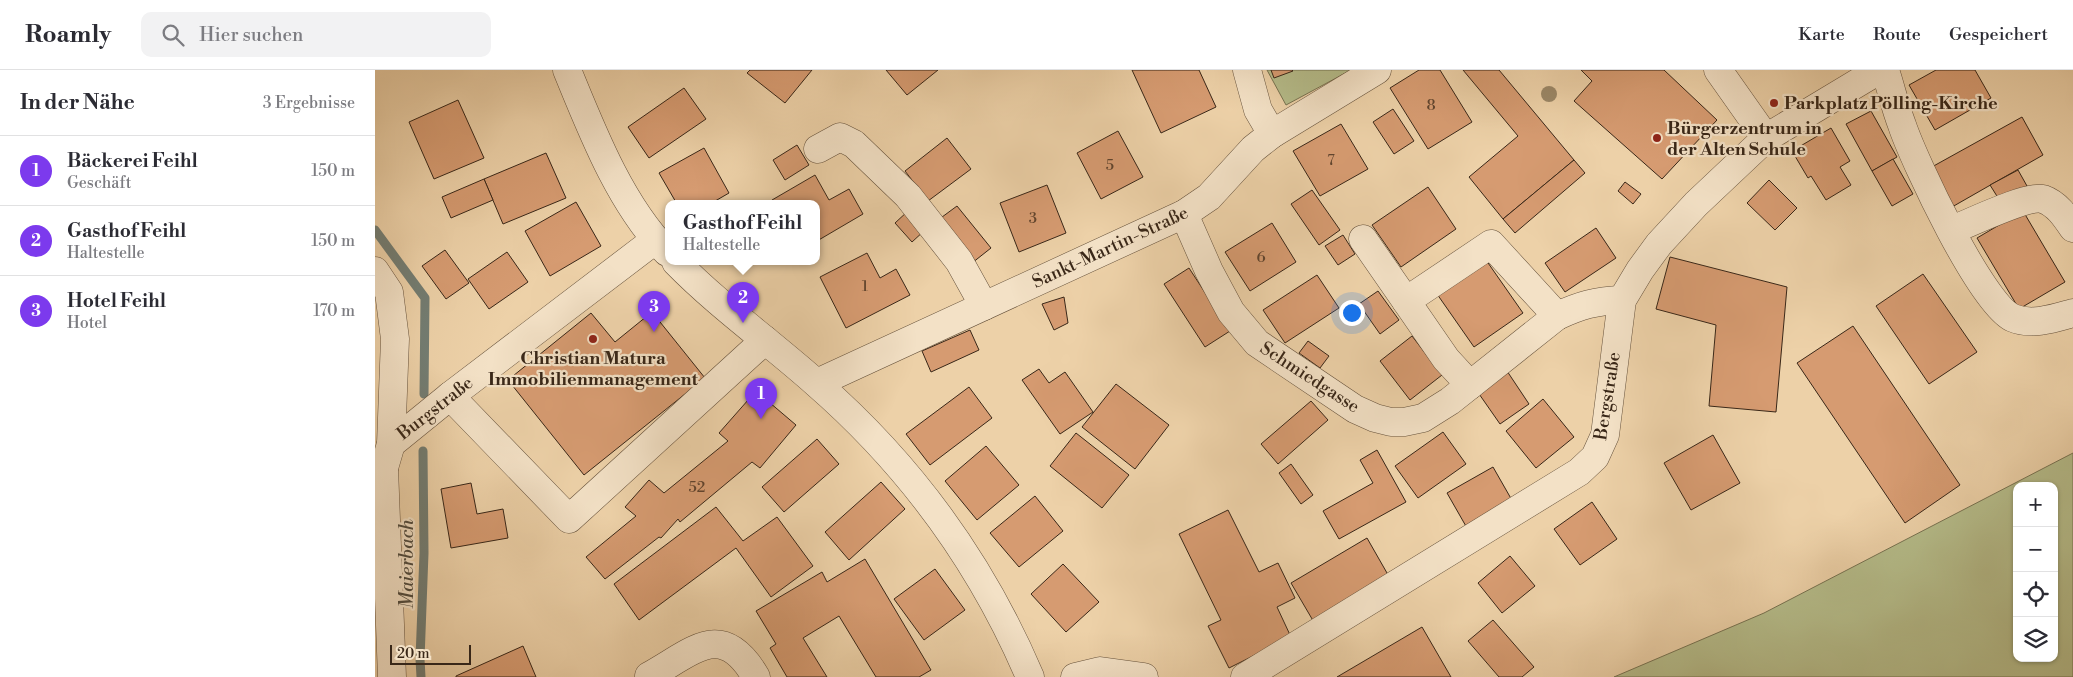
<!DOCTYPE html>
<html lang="de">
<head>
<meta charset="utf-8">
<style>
	body { margin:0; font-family:"Libre Bodoni",serif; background:#f2f2f3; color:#2b2b33 }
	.controls { position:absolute; right:15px; bottom:15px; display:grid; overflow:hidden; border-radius:10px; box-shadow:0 1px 4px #0004 }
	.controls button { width:45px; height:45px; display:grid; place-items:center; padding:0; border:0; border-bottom:1px solid #e1e1e2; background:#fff; color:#2b2b33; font:25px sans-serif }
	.scale { position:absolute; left:15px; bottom:12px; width:81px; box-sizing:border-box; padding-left:5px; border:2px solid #392718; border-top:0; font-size:14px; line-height:18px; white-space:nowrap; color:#392718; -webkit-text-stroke:4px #f3e1c6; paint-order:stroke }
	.you { position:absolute; left:976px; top:242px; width:18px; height:18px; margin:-12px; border:4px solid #fff; border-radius:50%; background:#1a73e8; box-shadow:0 0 0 8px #1a73e833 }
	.badge { display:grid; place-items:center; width:32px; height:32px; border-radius:50%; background:#7c3aed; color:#fff; font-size:16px; font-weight:700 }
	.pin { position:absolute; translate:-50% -41px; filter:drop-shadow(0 1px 2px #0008) }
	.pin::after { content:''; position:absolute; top:26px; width:18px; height:15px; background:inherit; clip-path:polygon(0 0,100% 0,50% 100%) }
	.popup { position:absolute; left:290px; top:130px; width:155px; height:65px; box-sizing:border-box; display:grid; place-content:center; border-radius:10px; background:#fff; filter:drop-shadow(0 1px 4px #0005); font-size:16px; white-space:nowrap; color:#7c7c81 }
	.popup b { font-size:19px; color:#2b2b33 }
	.popup::after { content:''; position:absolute; left:50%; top:100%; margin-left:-10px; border:10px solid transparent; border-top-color:#fff }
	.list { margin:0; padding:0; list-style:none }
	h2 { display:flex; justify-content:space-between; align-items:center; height:65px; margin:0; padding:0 20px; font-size:21px }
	h2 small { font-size:16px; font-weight:400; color:#7c7c81 }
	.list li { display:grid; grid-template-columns:32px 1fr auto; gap:15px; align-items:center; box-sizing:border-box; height:70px; padding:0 20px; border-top:1px solid #e1e1e2 }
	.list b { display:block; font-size:19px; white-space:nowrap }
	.list p { margin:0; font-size:16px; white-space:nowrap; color:#7c7c81 }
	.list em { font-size:16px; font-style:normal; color:#7c7c81 }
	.icon { flex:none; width:28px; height:28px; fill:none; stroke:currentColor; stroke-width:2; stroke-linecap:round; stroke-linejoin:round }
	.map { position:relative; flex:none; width:1698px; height:607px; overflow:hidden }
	header { display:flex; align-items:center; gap:30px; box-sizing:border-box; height:70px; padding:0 25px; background:#fff; border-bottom:1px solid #e1e1e2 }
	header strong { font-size:24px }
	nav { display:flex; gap:28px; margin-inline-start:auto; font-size:18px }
	.search { width:350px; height:45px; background:#f2f2f3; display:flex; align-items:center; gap:12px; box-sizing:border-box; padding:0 18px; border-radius:10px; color:#7c7c81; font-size:19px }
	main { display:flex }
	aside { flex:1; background:#fff }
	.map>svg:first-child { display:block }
</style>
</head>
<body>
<header>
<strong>Roamly</strong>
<div class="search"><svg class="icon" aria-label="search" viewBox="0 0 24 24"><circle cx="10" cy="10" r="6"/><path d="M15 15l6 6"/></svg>Hier suchen</div>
<nav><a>Karte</a><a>Route</a><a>Gespeichert</a></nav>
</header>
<main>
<aside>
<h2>In der Nähe<small>3 Ergebnisse</small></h2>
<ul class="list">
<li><span class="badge">1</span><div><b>Bäckerei Feihl</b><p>Geschäft</p></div><em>150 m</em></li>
<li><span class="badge">2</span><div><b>Gasthof Feihl</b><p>Haltestelle</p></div><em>150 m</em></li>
<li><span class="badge">3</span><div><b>Hotel Feihl</b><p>Hotel</p></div><em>170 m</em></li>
</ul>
</aside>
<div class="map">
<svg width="1698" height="607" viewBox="0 0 1698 607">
	<rect width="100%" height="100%" fill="#edd1a8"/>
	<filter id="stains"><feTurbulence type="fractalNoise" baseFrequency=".004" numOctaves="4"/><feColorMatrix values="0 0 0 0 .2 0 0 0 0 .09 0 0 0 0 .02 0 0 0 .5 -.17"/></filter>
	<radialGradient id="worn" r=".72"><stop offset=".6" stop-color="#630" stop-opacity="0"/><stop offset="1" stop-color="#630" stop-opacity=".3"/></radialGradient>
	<g fill="#b5bc8a" stroke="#777251" fill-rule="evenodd">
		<polygon points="892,0 976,0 911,35"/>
		<path d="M1698,383v224h-459l150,-64zM1642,416h37v172h-37z"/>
	</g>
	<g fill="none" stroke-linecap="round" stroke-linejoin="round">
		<g stroke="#737d73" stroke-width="9">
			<polyline points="0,160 50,228 49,324"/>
			<polyline points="46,607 45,589 49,483 48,381"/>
		</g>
	</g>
	<g fill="#d69b71" stroke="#392718">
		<polygon points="375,0 437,0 410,33 372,3"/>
		<polygon points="511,0 563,0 532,25"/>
		<polygon points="757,0 824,0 841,37 786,63"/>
		<polygon points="896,0 917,0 918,1 899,8"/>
		<polygon points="1044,0 1065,0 1097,52 1053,79 1015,18"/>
		<polygon points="1088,0 1124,0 1199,90 1128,149 1094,107 1143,66"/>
		<polygon points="1206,0 1237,0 1222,16"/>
		<polygon points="1206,0 1289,0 1342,50 1287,109 1199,31 1217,11"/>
		<polygon points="1561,0 1600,0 1616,28 1560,60 1534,15"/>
		<polygon points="309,18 331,49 274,88 253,57"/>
		<polygon points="83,30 109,88 59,109 34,52"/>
		<polygon points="1018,39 1039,71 1019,84 998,52"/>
		<polygon points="1496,41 1522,87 1497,101 1471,54"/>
		<polygon points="1647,47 1668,85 1577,137 1555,98"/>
		<polygon points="966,54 993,99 945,126 918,81"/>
		<polygon points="1456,58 1475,91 1465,97 1476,115 1451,130 1436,106 1433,108 1417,81"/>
		<polygon points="743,61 768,107 726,129 702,83"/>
		<polygon points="572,68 596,99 553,131 530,101"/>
		<polygon points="422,75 434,95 410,110 398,90"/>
		<polygon points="329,78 354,123 335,134 302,134 284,103"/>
		<polygon points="171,83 191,128 128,154 109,109"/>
		<polygon points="1518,89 1538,124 1517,136 1497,101"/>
		<polygon points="1199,90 1210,103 1140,163 1128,149"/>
		<polygon points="1643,100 1652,116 1625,131 1615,115"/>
		<polygon points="440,105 454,130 474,119 488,144 442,171 442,134 400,134 397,130"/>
		<polygon points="109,109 118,130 76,148 67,127"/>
		<polygon points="1394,110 1422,138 1400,160 1372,133"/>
		<polygon points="1250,112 1266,124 1258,134 1243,121"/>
		<polygon points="672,115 691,163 644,182 625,133"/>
		<polygon points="1053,117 1081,159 1026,197 997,155"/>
		<polygon points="937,120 965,160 944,175 916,134"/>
		<polygon points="201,132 226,176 175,206 150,161"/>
		<polygon points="582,136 616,178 597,193 563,150"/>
		<polygon points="533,141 550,160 537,172 520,153"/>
		<polygon points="1648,141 1690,212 1644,239 1602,168"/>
		<polygon points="897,153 921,192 875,221 850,182"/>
		<polygon points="1221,158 1241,188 1190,222 1170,193"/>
		<polygon points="968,165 980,184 963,195 950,176"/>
		<polygon points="70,180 94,213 71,229 47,196"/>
		<polygon points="132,182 153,212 114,239 93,209"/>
		<polygon points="492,183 505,208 521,199 535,225 471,258 445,207"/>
		<polygon points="1295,187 1412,217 1401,342 1334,336 1341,255 1281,239"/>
		<polygon points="1111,190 1148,243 1099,277 1062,224"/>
		<polygon points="814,198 855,261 830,277 789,214"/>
		<polygon points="1548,204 1602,282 1554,314 1501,236"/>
		<polygon points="942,205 964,238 910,273 888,240"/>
		<polygon points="1003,221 1024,250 1005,264 984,234"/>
		<polygon points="689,227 693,253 679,260 667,234"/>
		<polygon points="277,242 330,308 209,405 133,310 216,243 240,272"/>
		<polygon points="1478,256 1585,415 1530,453 1422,293"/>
		<polygon points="595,260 604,280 556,302 547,281"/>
		<polygon points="1037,266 1067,305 1035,330 1005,291"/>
		<polygon points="933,271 954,286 945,298 924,283"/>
		<polygon points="664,299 674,313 690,302 718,342 685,364 647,310"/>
		<polygon points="1132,301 1154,334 1125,354 1102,321"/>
		<polygon points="741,314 794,355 760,399 707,357"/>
		<polygon points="594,317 617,348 555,395 531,364"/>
		<polygon points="381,321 421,355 385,398 377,392 305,452 303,449 286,468 284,467 230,509 211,487 261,446 250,437 274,410 289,423 353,371 344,363"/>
		<polygon points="1168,329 1199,367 1161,398 1131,361"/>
		<polygon points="936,331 953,350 903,394 886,374"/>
		<polygon points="1068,362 1091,394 1043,428 1020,396"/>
		<polygon points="701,363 754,405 727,438 675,396"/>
		<polygon points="1338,365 1365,413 1316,440 1289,393"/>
		<polygon points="442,369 464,394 409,442 387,417"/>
		<polygon points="611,376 644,415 602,450 570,411"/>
		<polygon points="1002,380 1031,432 964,469 948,441 998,413 985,390"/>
		<polygon points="916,394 938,425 926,434 904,403"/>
		<polygon points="1118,397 1138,432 1092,458 1072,423"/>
		<polygon points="506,412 530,439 474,490 450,462"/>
		<polygon points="96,413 102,444 128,439 133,468 76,478 66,419"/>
		<polygon points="660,426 688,461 644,497 615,463"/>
		<polygon points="1217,432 1242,469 1205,495 1179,459"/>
		<polygon points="341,437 368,471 402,447 438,496 396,527 361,478 264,550 239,514"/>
		<polygon points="853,440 884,502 903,493 920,528 902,537 916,567 854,598 833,556 846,550 804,464"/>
		<polygon points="992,468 1016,510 940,554 916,513"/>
		<polygon points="1135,486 1160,516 1127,543 1103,513"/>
		<polygon points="490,489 556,600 544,607 501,607 464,546 428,568 452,607 412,607 395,578 401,574 381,541 447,502 452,512"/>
		<polygon points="688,494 724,532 691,562 656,524"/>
		<polygon points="560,499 590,540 549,570 519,529"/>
		<polygon points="1118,550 1159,597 1147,607 1124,607 1093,571"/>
		<polygon points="1047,557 1076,607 962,607"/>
		<polygon points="148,576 161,607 81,607 81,606"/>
	</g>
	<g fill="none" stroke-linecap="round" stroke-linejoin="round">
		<g stroke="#66523c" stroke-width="29">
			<g id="minor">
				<path d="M192,0c25,61 53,134 100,182"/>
				<polyline points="872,0 883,40 897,64"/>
				<polyline points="1343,0 1391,68"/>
				<path d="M1510,0c6,18 10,37 17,55 12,36 80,180 111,193 19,8 42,0 60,-5"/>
				<polyline points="443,79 465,67 479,74 533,126 584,191 609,236"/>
				<path d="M809,144l25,57 22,41 26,31 98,66 20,9 16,4h13l19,-4 27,-17 107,-85c24,-11 38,-15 65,-16"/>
				<path d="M1577,160c18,-7 75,-35 91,-31 14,5 22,17 30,29"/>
				<polyline points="988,169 1031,231"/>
				<path d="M301,192c43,44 94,80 140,121 93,81 166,181 214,294"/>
				<polyline points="0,201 14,222 20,269 16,374"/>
				<polyline points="442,313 809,144 834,127 878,79 897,64 1002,0"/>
				<polyline points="1095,315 1071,289 1031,231 1116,174 1182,246"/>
				<polyline points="75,326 194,449 390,270"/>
				<polyline points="9,398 17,607"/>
				<polyline points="0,409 9,398 16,374 75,326 280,170"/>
				<path d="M274,606c45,-25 73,-57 107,1"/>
				<polyline points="700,607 725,601 769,607"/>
				<polyline points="870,607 1204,402 1220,387 1230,365 1247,230 1265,200 1284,174 1321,134 1391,68 1504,0"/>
			</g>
		</g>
		<use href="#minor" stroke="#f3e1c6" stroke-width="28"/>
	</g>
	<circle fill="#9b8868" cx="1174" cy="24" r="8"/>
	<g fill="#8f2418" stroke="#f3e1c6" stroke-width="2">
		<circle cx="1399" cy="33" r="5"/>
		<circle cx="1282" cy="68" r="5"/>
		<circle cx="218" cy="269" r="5"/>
	</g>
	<g text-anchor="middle" stroke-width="4.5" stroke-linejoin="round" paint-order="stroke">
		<g font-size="15" fill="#60442e">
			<text x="1056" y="40">8</text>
			<text x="956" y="95">7</text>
			<text x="735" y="100">5</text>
			<text x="658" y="153">3</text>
			<text x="886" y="192">6</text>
			<text x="490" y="221">1</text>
			<text x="322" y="422">52</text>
		</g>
		<g font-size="18" font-weight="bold" fill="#392718" stroke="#f3e1c6" text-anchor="start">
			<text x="1409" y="39">Parkplatz Pölling-Kirche</text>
			<text x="1292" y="64">Bürgerzentrum in<tspan x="1292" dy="21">der Alten Schule</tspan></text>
			<text x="218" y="294" text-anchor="middle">Christian Matura<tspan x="218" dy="21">Immobilienmanagement</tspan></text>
		</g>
		<g font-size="18" fill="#392718" stroke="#f3e1c6">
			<text transform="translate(735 177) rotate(-25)" y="6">Sankt-Martin-Straße</text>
			<text transform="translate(935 307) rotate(33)" y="6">Schmiedgasse</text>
			<text transform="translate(1232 326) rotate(-81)" y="6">Bergstraße</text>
			<text transform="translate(60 338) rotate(-38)" y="6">Burgstraße</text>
		</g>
		<g font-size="19" font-style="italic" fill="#514b3e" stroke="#f3e1c6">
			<text transform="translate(31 494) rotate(-90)" y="7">Maierbach</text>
		</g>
	</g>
	<rect width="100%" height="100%" filter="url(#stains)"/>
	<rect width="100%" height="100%" fill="url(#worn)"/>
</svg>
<div class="controls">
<button>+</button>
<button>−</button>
<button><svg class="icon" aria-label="locate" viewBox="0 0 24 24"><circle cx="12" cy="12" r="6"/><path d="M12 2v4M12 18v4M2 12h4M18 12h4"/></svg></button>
<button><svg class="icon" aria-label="layers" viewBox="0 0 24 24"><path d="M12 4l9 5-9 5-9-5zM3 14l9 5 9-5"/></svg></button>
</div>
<div class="scale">20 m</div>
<div class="you"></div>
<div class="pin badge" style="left:386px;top:349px">1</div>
<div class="pin badge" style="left:368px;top:253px">2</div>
<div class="popup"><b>Gasthof Feihl</b>Haltestelle</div>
<div class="pin badge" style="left:279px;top:262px">3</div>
</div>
</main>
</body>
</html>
